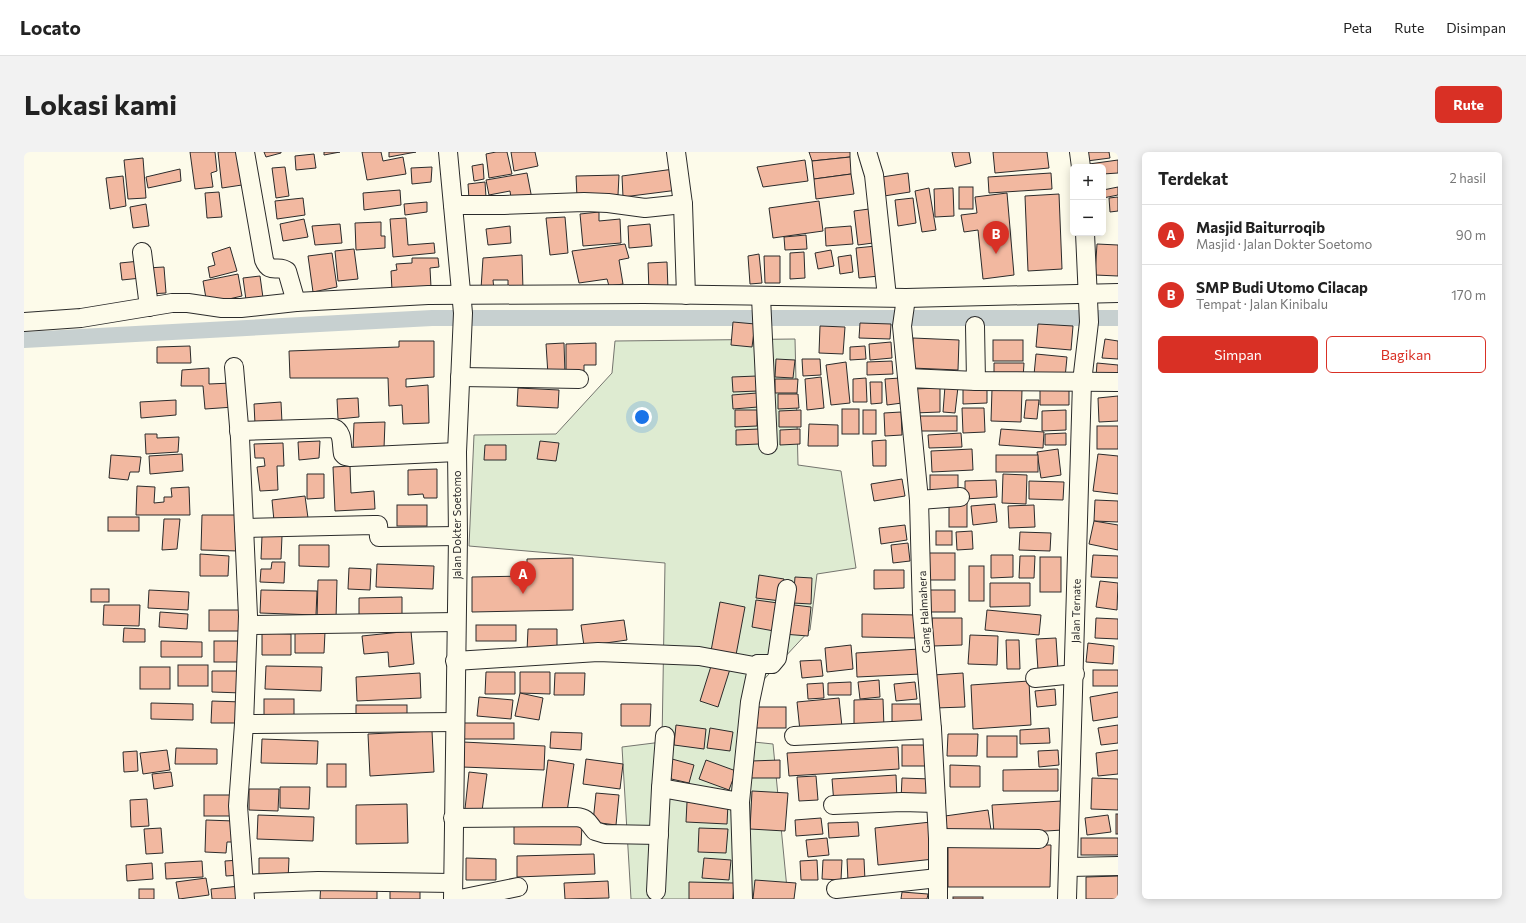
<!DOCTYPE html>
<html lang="id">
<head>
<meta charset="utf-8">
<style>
	body { margin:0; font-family:Commissioner,sans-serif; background:#f2f2f2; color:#222 }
	.controls { position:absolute; right:12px; top:12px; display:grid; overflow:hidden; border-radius:6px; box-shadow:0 2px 10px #0003 }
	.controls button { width:36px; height:36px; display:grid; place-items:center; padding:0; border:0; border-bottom:1px solid #e0e0e0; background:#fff; color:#222; font:20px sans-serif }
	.you { position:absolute; left:618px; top:265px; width:14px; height:14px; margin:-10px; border:3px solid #fff; border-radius:50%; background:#1a73e8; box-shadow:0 0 0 6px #1a73e833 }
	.badge { display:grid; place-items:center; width:26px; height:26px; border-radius:50%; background:#d93025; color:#fff; font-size:13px; font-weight:700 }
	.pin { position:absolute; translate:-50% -33px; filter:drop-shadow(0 1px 2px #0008) }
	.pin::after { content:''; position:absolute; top:21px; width:14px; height:12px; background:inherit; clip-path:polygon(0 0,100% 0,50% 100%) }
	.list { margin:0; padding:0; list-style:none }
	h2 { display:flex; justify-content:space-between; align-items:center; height:52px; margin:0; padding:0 16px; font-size:17px }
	h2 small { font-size:13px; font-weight:400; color:#767676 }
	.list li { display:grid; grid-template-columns:26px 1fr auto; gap:12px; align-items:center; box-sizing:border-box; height:60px; padding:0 16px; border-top:1px solid #e0e0e0 }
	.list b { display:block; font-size:15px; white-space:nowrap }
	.list p { margin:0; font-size:13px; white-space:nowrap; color:#767676 }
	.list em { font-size:13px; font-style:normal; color:#767676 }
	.actions { display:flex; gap:8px; padding:12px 16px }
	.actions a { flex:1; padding:9px 0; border:1px solid #d93025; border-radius:6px; text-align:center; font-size:14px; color:#d93025 }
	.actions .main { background:#d93025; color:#fff }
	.map { position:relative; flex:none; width:1094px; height:747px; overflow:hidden; border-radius:6px }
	header { display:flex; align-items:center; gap:24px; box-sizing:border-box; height:56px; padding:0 20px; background:#fff; border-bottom:1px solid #e0e0e0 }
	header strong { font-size:19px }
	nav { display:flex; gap:22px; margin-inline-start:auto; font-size:14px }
	.intro { display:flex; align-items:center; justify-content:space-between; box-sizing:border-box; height:96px; padding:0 24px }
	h1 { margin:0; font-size:28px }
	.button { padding:10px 18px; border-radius:6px; background:#d93025; color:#fff; font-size:14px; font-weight:700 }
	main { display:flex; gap:24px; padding:0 24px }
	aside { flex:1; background:#fff; border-radius:6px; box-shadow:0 2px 10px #0003 }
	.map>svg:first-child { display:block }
</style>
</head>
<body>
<header>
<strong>Locato</strong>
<nav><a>Peta</a><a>Rute</a><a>Disimpan</a></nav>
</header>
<div class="intro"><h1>Lokasi kami</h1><a class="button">Rute</a></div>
<main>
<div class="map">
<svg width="1094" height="747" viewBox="0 0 1094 747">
	<rect width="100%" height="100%" fill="#fdfbea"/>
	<polygon fill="#deebd1" stroke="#74746e" points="771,187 774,313 817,319 832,416 793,422 786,478 718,551 720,589 749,592 764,747 607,747 598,595 638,590 641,411 445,394 450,283 532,282 588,221 591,189"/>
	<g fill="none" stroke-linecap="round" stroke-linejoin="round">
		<polyline stroke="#c7d0d0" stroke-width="16" points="0,188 408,166 1094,166"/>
	</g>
	<g fill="#f2b8a0" stroke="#2b2b2b">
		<polygon points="166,0 191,0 193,19 187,21 189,35 171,37"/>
		<polygon points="194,0 214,0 218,33 198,36"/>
		<polygon points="240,0 257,0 257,1 242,5"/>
		<polygon points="300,0 316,0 300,3"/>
		<polygon points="338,0 357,0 359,9 379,5 382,22 343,28"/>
		<polygon points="365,0 392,0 365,5"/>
		<polygon points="472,0 483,0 488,22 465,26 462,2"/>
		<polygon points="487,0 511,0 514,14 490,19"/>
		<polygon points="785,0 826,0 826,5 788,9"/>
		<polygon points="928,0 945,0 947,11 931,15"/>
		<polygon points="969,0 1023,0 1025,16 971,21"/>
		<polygon points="1062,0 1085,0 1086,6 1063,9"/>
		<polygon points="290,2 292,16 272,18 271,4"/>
		<polygon points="826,5 827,22 790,27 788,9"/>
		<polygon points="119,6 122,46 104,47 100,8"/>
		<polygon points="781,8 784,29 739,35 733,15"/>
		<polygon points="1094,8 1094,21 1079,22 1079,15 1065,15 1065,12"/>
		<polygon points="459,12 460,27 450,29 448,14"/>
		<polygon points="261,15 265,44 252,46 248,16"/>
		<polygon points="408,15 407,30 388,32 387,16"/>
		<polygon points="156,17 157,29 124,36 122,25"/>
		<polygon points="650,17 654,38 599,45 598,24"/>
		<polygon points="503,21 508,47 488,52 486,39 465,43 462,28"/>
		<polygon points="884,21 886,40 860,44 858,25"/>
		<polygon points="1027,21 1028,37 965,41 964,25"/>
		<polygon points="827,22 830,42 792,47 790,27"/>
		<polygon points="595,23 594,43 553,45 552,24"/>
		<polygon points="99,24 102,54 86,57 82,26"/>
		<polygon points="461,30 462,45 445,47 444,32"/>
		<rect x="935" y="35" width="14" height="22"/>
		<polygon points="1094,35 1094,43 1079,46 1079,38"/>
		<polygon points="905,36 912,78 898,80 891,39"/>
		<polygon points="929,36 930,64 911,65 910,37"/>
		<polygon points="376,38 377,53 340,58 339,41"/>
		<polygon points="195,40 198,65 183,66 181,41"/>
		<polygon points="983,41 990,123 959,127 954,78 940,80 937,63 953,61 951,45"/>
		<polygon points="1035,42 1038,117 1004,119 1001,44"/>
		<polygon points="1094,45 1094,59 1086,60 1085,46"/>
		<polygon points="279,46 281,63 253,67 251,49"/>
		<polygon points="889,46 892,71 874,74 871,48"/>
		<polygon points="795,49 799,79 749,86 745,56"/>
		<polygon points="403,50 403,60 381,63 380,52"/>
		<polygon points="122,52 125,74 109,76 106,55"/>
		<polygon points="845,57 849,91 834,93 830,59"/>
		<polygon points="575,60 575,69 596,67 597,91 559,94 556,62"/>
		<polygon points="541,65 544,101 526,103 522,66"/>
		<polygon points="382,66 384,93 410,91 411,101 369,105 366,67"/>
		<polygon points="280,67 284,85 259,89 256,72"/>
		<polygon points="357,70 357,84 361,84 361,96 332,98 331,71"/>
		<polygon points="316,72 318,91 291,93 288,74"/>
		<polygon points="626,72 628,94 605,96 604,74"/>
		<polygon points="486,74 487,91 464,93 462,77"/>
		<polygon points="827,74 829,92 802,94 801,76"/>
		<polygon points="782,83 783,97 761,98 760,85"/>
		<polygon points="601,92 605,106 595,108 599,132 585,134 583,127 555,131 548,99"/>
		<polygon points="1073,92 1094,93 1094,124 1071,123"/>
		<polygon points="852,94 855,124 835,126 832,96"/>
		<polygon points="206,95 213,119 186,126 184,115 191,113 188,101"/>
		<polygon points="330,97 334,127 314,129 311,99"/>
		<polygon points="807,98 810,114 794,117 791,101"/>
		<polygon points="780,100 781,126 766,127 766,101"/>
		<polygon points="308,101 313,135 289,140 284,104"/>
		<polygon points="735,102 738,131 726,132 724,104"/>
		<polygon points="498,103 499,138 484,138 484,128 469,128 470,138 457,137 459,106"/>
		<polygon points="827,103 829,120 816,122 814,105"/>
		<polygon points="740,104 756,104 756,131 741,131"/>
		<polygon points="388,106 414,106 415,115 406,116 407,135 368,138 367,119 373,118 372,112 388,111"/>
		<polygon points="116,109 117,126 98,128 96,111"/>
		<polygon points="643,110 644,138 625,139 624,111"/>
		<polygon points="140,115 142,141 125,142 123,116"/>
		<polygon points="214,122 218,144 183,152 179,129"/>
		<polygon points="236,124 240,153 223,155 219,126"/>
		<polygon points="709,170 731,172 728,195 707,193"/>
		<polygon points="836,171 867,172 866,187 835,186"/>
		<polygon points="1014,172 1049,174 1047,198 1012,195"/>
		<polygon points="796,174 821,175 819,202 795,201"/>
		<polygon points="889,186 935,188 934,218 888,216"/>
		<polygon points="1081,187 1094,189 1094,207 1078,206"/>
		<rect x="969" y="188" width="30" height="21"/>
		<polygon points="375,189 410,189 410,225 382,227 382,235 404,233 405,271 379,272 378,253 365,254 364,226 266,226 265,199 375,195"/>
		<polygon points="867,190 868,206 846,208 845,192"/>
		<polygon points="540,191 541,222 524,223 522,192"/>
		<polygon points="572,191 572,213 560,213 560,222 542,222 542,192"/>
		<polygon points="166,194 167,211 133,211 133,195"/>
		<polygon points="841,194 842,207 826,208 826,195"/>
		<polygon points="1012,202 1043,205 1041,226 1010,223"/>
		<polygon points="752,207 771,208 769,226 751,225"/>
		<polygon points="778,207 796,207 797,223 779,224"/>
		<polygon points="868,209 869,222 843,223 843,210"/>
		<polygon points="822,210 826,251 807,253 802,213"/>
		<polygon points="970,211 1000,211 999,227 970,226"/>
		<polygon points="1073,211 1094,213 1094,227 1072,225"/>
		<polygon points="185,216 185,232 208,231 210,255 181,257 179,234 157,234 158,218"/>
		<polygon points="733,224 734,239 709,240 708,225"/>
		<polygon points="797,225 800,256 783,258 781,227"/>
		<polygon points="842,226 843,250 829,250 829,227"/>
		<polygon points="876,226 878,251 863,253 861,227"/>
		<polygon points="751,227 774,227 773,241 751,241"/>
		<polygon points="846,230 858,230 858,251 847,252"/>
		<polygon points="921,234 934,235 931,261 919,260"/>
		<polygon points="494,236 535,238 534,256 493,254"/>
		<polygon points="916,236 916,260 890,261 889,237"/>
		<polygon points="939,237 963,237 963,251 939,252"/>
		<polygon points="968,237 998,238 997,270 967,269"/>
		<polygon points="1045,237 1045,253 1016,253 1016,238"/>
		<polygon points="733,241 734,255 709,257 708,243"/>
		<polygon points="754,242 774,242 775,256 754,257"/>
		<polygon points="1094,244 1094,269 1075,270 1074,246"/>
		<polygon points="334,246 335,265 314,267 313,247"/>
		<polygon points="152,248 152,263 117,266 116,250"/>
		<polygon points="1002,248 1015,248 1013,267 1000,266"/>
		<polygon points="257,250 258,271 231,272 230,252"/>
		<polygon points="938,256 960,256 961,280 939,281"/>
		<rect x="818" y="257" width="17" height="25"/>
		<polygon points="711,258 733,258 733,274 711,275"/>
		<polygon points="777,258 777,275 755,275 755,259"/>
		<rect x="839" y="258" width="13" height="24"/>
		<polygon points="1042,258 1042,278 1018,279 1018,259"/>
		<polygon points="877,260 878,283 861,284 860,261"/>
		<rect x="892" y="264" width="41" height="15"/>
		<polygon points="361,270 360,296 329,297 330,271"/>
		<polygon points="785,272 814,273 814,294 784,294"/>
		<rect x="1073" y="274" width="21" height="23"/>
		<polygon points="735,277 735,292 712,293 712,278"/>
		<polygon points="776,277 776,292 756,293 756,278"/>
		<polygon points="977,277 1020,280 1019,296 975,293"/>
		<polygon points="937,281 938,295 905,296 904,283"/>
		<polygon points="1042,281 1042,293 1021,293 1021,282"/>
		<polygon points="121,282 133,282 133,286 155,285 154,300 122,302"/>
		<polygon points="862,288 862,314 849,314 848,289"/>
		<polygon points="296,289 295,306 275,308 274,290"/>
		<polygon points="516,289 535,291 532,309 513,307"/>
		<polygon points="259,291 260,314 253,314 254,338 236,339 233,315 241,314 240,306 231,306 230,292"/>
		<polygon points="461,293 482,293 482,308 460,308"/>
		<polygon points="948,297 949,318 908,320 907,299"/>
		<polygon points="1034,297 1037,323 1017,326 1013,300"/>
		<polygon points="158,302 159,319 126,322 125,304"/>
		<polygon points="1074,302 1094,304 1094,342 1069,339"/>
		<polygon points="87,303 117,305 115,320 106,320 104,328 85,326"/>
		<rect x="972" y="303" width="42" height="17"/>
		<polygon points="326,314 327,341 350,339 351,357 311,359 309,315"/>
		<polygon points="413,317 413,346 400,346 399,342 384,343 384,318"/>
		<polygon points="283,322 300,322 300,346 283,347"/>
		<polygon points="979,322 1003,323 1002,352 978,351"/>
		<rect x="906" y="323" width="28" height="20"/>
		<polygon points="878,327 881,344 850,349 847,332"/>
		<polygon points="972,328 973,345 941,347 941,329"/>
		<polygon points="1005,329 1040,330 1039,348 1005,347"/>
		<polygon points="113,334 131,335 130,351 140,350 140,345 148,345 147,336 165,335 166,363 112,363"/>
		<polygon points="281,344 284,366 250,369 248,348"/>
		<polygon points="1071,348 1094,349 1094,370 1070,369"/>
		<rect x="925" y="350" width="18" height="25"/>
		<polygon points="971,352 973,370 949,373 947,354"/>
		<rect x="373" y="353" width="30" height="21"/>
		<polygon points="1010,353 1011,375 985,376 984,354"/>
		<polygon points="178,363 216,363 215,399 177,398"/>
		<rect x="84" y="365" width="31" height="14"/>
		<polygon points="140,367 156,367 153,397 138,398"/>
		<polygon points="1070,369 1094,373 1094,398 1065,392"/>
		<polygon points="881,373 883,388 857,392 855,376"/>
		<rect x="912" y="379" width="16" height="14"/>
		<polygon points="948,379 949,397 933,398 932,380"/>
		<polygon points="996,380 1027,381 1026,399 995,398"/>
		<polygon points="238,384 258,384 257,407 237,407"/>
		<polygon points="884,391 886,409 869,411 867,393"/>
		<polygon points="275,393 305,393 305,415 275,414"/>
		<rect x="900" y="401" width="31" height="27"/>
		<polygon points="176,402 205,404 204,424 176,424"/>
		<polygon points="967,403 989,403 989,425 967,426"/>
		<polygon points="1069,403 1094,404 1094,426 1067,425"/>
		<polygon points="996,404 1011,404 1010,426 995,426"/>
		<rect x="1016" y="405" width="21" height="35"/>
		<polygon points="549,406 549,458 448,460 448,425 503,424 503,407"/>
		<polygon points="248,410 261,410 260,431 236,430 237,417 247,417"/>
		<polygon points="353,412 410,414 409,437 352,435"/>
		<rect x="945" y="414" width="15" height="35"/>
		<polygon points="325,416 347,417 346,438 324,437"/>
		<polygon points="850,418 880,418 880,436 850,437"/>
		<polygon points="735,423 760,427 757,449 732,446"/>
		<polygon points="771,425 788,426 787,452 769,451"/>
		<polygon points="294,428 313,428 312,467 293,467"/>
		<polygon points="1076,429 1094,431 1093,458 1072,455"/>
		<polygon points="966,431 1006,431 1006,454 966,455"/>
		<rect x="67" y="437" width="18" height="13"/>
		<polygon points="125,438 165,440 164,458 124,456"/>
		<polygon points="237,438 293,439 292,463 236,461"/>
		<rect x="901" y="438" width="30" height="22"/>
		<polygon points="378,445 378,468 335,468 335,446"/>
		<polygon points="732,448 754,451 750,479 728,475"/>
		<polygon points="696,450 721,455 712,503 687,499"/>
		<polygon points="762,452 787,455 784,484 759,482"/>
		<polygon points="80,453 116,453 115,474 79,473"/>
		<rect x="185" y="458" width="30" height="21"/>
		<polygon points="963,458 1017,463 1015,483 961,478"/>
		<polygon points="136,460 164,462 163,477 135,475"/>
		<polygon points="838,462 893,463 892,486 838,485"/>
		<polygon points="908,466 938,466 938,493 909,494"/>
		<polygon points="1072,466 1094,467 1094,487 1071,486"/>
		<polygon points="600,468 603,488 560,494 557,473"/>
		<rect x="452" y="473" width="40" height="16"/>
		<polygon points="100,476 121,477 121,490 99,490"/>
		<polygon points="504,477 533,477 533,499 503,499"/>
		<polygon points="271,479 301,480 300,501 271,501"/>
		<polygon points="387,479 390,512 365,515 364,500 340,502 338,484"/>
		<polygon points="238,481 267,482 267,503 238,503"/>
		<polygon points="946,483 974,484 973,513 944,512"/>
		<polygon points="1032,486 1034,517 1014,518 1012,487"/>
		<polygon points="982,488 995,488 996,517 983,517"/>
		<polygon points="137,489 178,490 178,505 137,505"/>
		<rect x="190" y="489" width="30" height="21"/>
		<polygon points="1064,491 1090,494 1089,512 1062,510"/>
		<polygon points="827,493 829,517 803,520 801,496"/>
		<polygon points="895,497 897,522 833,525 832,501"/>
		<polygon points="797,508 799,524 778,526 776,509"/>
		<polygon points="688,511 706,517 694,555 676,549"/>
		<rect x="154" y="513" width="30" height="21"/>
		<polygon points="242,514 298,515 297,539 241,537"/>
		<rect x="116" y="515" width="30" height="22"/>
		<rect x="1069" y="518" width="25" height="16"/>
		<polygon points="188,519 218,519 218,541 188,540"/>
		<polygon points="462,520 491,520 491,542 461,542"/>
		<polygon points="496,520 526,520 526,542 496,541"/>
		<polygon points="396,521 397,546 333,549 332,525"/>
		<polygon points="531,521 561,521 560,543 530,543"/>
		<polygon points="939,521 941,555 911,556 909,523"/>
		<polygon points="855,528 856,545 836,547 834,530"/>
		<polygon points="1005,529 1007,573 949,577 947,533"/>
		<polygon points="827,530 827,543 804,543 804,531"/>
		<polygon points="891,530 893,547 872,549 870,532"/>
		<polygon points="799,531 800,546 784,547 783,532"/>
		<polygon points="1031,537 1032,553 1013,555 1011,539"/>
		<polygon points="1094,540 1094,565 1069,569 1066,545"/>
		<polygon points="496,541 519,546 515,568 491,564"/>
		<polygon points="455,545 489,548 487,567 453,564"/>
		<polygon points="815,546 818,575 776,579 773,550"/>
		<rect x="240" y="547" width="30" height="22"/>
		<polygon points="859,547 860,576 830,577 830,548"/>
		<polygon points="188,549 218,550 217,571 187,571"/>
		<polygon points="127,551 169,552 169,568 127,567"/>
		<polygon points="597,552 627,552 626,574 597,574"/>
		<rect x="868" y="552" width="30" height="21"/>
		<rect x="332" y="553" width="51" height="16"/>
		<rect x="732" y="555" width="30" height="21"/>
		<rect x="439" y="571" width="51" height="16"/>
		<polygon points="652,573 682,577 680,597 650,593"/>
		<polygon points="1094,573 1094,591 1077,593 1074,576"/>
		<polygon points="686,576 709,580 706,599 683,596"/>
		<polygon points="1025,576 1026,591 996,592 996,578"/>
		<polygon points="408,579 410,620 346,624 344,582"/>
		<polygon points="527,580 558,581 557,598 526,596"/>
		<polygon points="924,582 954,582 953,604 923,604"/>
		<rect x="963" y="584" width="30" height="21"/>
		<polygon points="238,587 294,589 293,612 237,611"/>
		<polygon points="439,590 521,594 520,618 438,615"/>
		<rect x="878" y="593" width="30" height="21"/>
		<polygon points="874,595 875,617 765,624 763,601"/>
		<polygon points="152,596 193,597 193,612 151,612"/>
		<polygon points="143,598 146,618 119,622 116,601"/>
		<polygon points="1034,598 1035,613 1015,615 1014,599"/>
		<polygon points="1094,598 1094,622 1074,624 1072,601"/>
		<polygon points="113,599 114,619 100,620 99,600"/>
		<polygon points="562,607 599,612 596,637 559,632"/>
		<polygon points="648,607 670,613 665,631 643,626"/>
		<polygon points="524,608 550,612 543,660 518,657"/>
		<polygon points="682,608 712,619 705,638 675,627"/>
		<polygon points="756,608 756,626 727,626 727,609"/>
		<rect x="303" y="612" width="19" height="23"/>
		<polygon points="926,613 956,614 956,635 926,635"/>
		<polygon points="1034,617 1034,639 979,639 979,618"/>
		<polygon points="147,620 149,634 130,637 128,622"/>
		<polygon points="445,620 463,622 458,659 441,657"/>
		<polygon points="872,623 873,648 810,652 808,627"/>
		<polygon points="792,624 794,648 775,649 773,625"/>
		<polygon points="878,626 907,627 907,648 877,648"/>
		<polygon points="1068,626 1094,627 1094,658 1067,657"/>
		<polygon points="256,635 286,635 285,657 256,656"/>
		<polygon points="225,637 255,637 254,659 225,658"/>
		<polygon points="728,639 764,641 761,679 726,677"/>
		<polygon points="572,641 595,643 592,673 569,670"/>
		<rect x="180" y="643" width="30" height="21"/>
		<polygon points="123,647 125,674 107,675 106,648"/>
		<polygon points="1038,649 1039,678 970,682 968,653"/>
		<polygon points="663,650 704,652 703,672 662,670"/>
		<polygon points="383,652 384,691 332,692 332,653"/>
		<polygon points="964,658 967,678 924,684 921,664"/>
		<rect x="1092" y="662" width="2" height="20"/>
		<polygon points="234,663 290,665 289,689 233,687"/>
		<polygon points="1084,663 1087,680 1063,683 1061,666"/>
		<polygon points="797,666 799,682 772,684 771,668"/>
		<polygon points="182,668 210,669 209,690 203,690 202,701 181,700"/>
		<polygon points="834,670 835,684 805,686 804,671"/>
		<polygon points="907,670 910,707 854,713 851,676"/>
		<polygon points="490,672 558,673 557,693 490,692"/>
		<polygon points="137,676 139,701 122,702 120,677"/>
		<polygon points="675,676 704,677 702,701 674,700"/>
		<polygon points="803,686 805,703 784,705 782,688"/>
		<rect x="1057" y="686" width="37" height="17"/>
		<polygon points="924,693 1027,693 1026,735 924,735"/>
		<polygon points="570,702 571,722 493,725 493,704"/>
		<polygon points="235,706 265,706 264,728 235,728"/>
		<polygon points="442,706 472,707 472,728 442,728"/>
		<polygon points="680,706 707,708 705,728 678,726"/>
		<polygon points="823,707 840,707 841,729 824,729"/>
		<polygon points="216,708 217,723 202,724 201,709"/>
		<polygon points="793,708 794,728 777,728 776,709"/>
		<polygon points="799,708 818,708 817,728 798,727"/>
		<polygon points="178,709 179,725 142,727 141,711"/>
		<polygon points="128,711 129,727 103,729 102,713"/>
		<polygon points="1094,724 1094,747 1062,747 1062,725"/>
		<polygon points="182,726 185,743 155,747 152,730"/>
		<polygon points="731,728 772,731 770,747 729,747"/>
		<polygon points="584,729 585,746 541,747 540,731"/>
		<polygon points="297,730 353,732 353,747 296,747"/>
		<polygon points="665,730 710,731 709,747 665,747"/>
		<rect x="366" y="731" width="30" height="16"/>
		<polygon points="216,734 217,747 188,747 187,737"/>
		<rect x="115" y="737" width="15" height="10"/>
		<polygon points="878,740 904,742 903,747 877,747"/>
		<rect x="929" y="745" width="30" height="2"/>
	</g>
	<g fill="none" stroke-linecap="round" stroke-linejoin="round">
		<g stroke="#2b2b2b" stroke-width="20">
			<g id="minor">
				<path d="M221,0l19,108c6,15 14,4 23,11l9,31"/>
				<polyline points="424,0 439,161 433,300 434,384 429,747"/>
				<polyline points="652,0 659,52 662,143"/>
				<polyline points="843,0 850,23 863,145"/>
				<polyline points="1055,0 1057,15"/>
				<polyline points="429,53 480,53 560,50 584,51 621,56 659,52"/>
				<polyline points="118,100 125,155"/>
				<polyline points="737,145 744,293"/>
				<polyline points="882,146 878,174 895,348 898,461 908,577 914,686 914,747"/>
				<polyline points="0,170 57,166 148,151 164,151 198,156 217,156 272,150 404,143 620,142 882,146 1094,141"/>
				<polyline points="951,174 952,229"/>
				<polyline points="210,215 216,286 224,464 220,572 214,654 221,747"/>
				<polyline points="436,225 555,227"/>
				<polyline points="884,226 952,229 1094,230"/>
				<path d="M215,279l94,-3c11,4 8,17 10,26l2,2 5,1 107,-5"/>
				<polyline points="895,348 936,345"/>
				<polyline points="220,376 350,373 354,373 355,385 434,384"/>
				<polyline points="224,473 432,470"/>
				<polyline points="431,509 574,500 675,504 730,514 734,512 726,550 716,650 719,747"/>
				<polyline points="734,512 748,512 753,506 763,437"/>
				<polyline points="1011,526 1051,522"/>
				<polyline points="220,572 431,570"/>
				<polyline points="641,584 637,636 716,650"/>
				<polyline points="770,584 908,577"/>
				<polyline points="809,653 878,650 912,651"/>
				<path d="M429,666l123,-1c12,1 12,6 19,14l10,3 54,1"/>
				<polyline points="914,686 1015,687"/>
				<polyline points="1045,715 1094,714"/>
				<polyline points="220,732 294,729 428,731"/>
				<polyline points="812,737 914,726"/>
				<polyline points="632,739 637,636"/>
				<polyline points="436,747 494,735"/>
				<polyline points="1043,747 1058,230 1065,170 1061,81"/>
			</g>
		</g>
		<use href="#minor" stroke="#fdfbea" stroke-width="18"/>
	</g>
	<g text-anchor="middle" stroke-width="3" stroke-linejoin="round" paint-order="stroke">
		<g font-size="11" fill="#2b2b2b" stroke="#fdfbea">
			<text transform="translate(433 373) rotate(-90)" y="4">Jalan Dokter Soetomo</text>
			<text transform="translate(1052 459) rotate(-89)" y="4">Jalan Ternate</text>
			<text transform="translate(900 460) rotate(-93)" y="4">Gang Halmahera</text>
		</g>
	</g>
</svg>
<div class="controls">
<button>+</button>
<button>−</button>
</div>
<div class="you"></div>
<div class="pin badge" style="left:499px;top:442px">A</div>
<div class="pin badge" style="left:972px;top:102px">B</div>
</div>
<aside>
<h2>Terdekat<small>2 hasil</small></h2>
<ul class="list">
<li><span class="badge">A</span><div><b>Masjid Baiturroqib</b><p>Masjid · Jalan Dokter Soetomo</p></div><em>90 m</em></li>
<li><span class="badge">B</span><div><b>SMP Budi Utomo Cilacap</b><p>Tempat · Jalan Kinibalu</p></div><em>170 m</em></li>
</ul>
<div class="actions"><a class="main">Simpan</a><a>Bagikan</a></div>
</aside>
</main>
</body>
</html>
